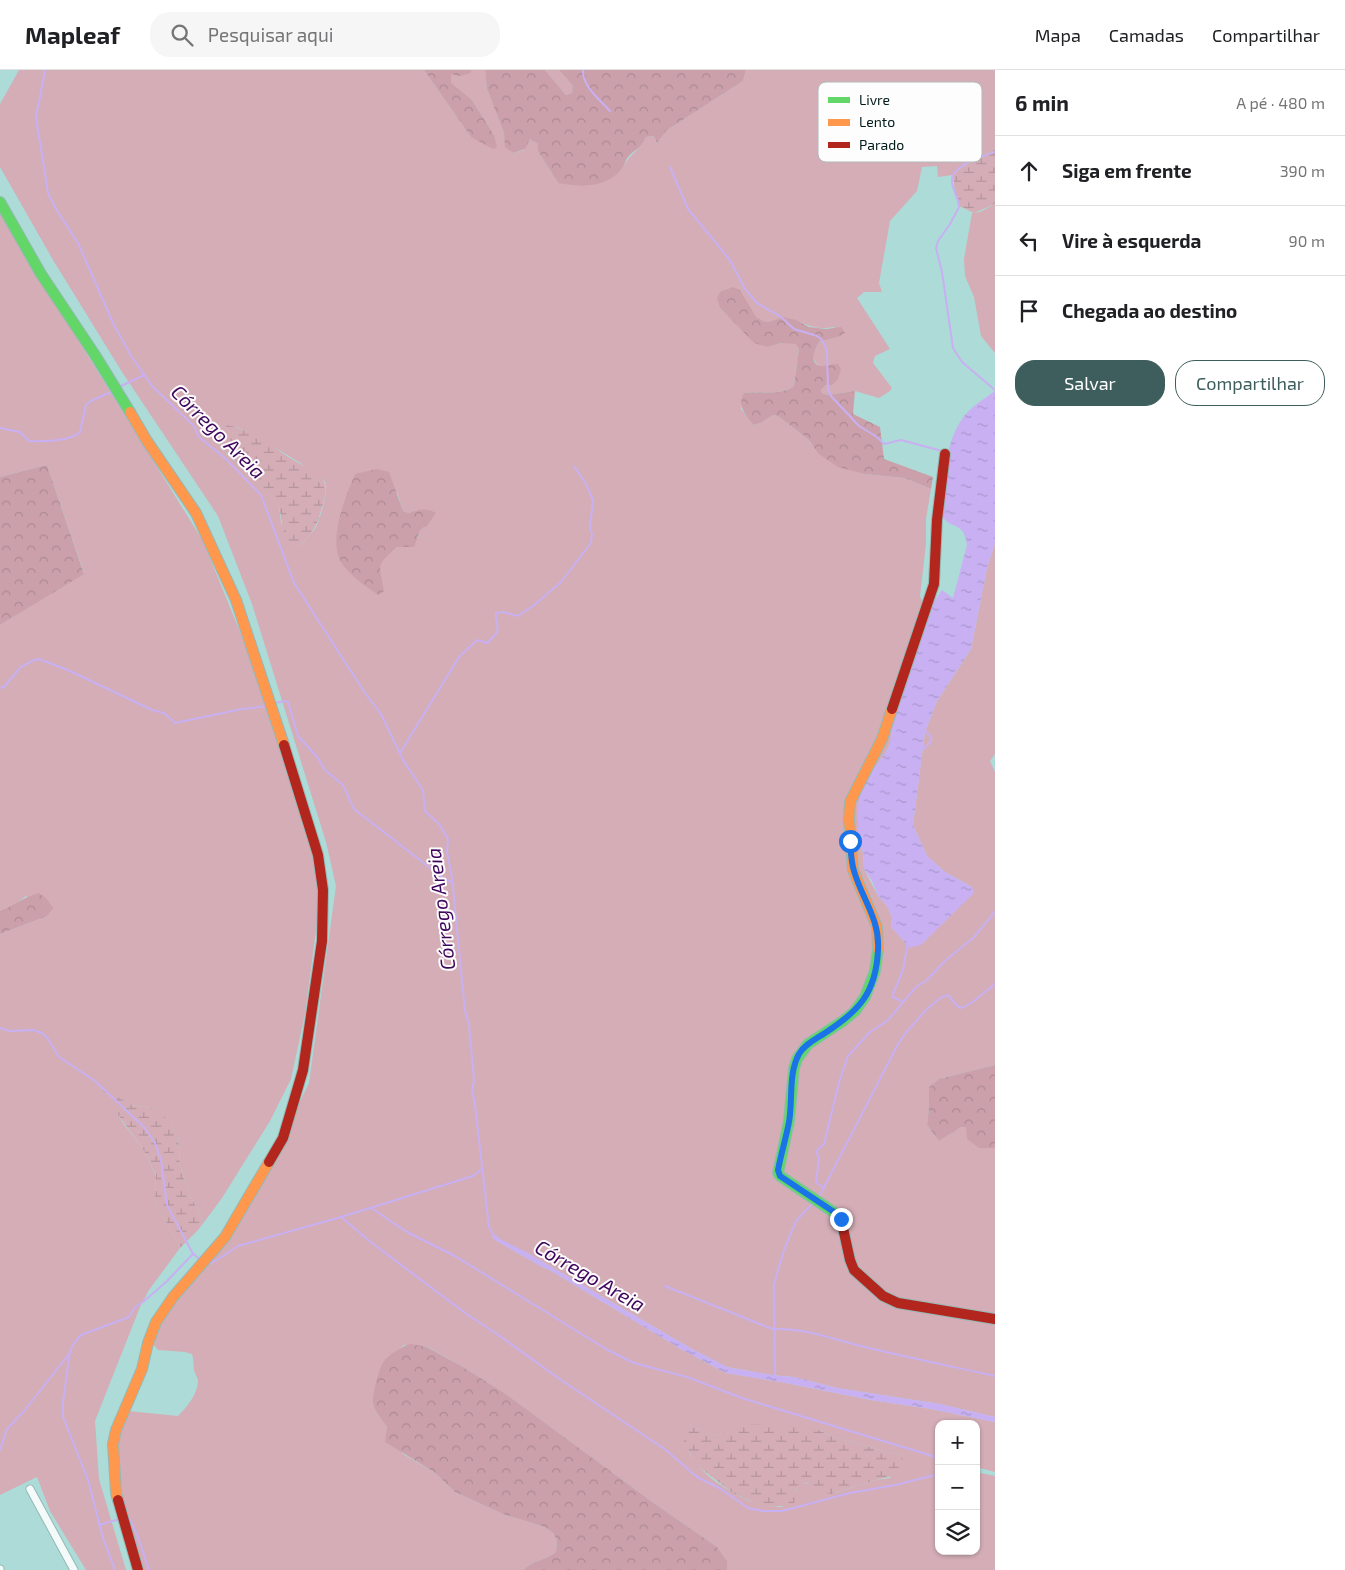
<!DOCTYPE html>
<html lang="pt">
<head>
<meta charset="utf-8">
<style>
	body { margin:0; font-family:"Exo 2",sans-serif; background:#f6f6f6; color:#202124 }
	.controls { position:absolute; right:15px; bottom:15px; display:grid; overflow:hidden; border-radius:10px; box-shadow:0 1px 4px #0004 }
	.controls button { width:45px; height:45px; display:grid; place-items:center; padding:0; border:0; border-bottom:1px solid #e0e0e0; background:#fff; color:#202124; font:25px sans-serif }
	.stop { position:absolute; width:15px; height:15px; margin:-11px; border:4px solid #1a73e8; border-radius:50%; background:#fff }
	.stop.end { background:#1a73e8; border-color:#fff; box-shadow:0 1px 5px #0008 }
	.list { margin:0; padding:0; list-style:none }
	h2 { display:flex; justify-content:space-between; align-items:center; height:65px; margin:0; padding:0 20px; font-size:21px }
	h2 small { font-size:16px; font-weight:400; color:#757577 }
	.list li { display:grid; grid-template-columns:32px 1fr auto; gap:15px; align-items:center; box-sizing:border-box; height:70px; padding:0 20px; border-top:1px solid #e0e0e0 }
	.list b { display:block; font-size:19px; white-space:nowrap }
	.list em { font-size:16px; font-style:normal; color:#757577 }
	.actions { display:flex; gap:10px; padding:15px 20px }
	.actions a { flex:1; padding:11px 0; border:1px solid #3d5e5c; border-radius:20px; text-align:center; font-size:18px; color:#3d5e5c }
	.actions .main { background:#3d5e5c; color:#fff }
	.icon { flex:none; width:28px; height:28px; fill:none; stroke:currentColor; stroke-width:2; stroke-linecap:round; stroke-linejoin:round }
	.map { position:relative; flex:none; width:995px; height:1500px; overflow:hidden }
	header { display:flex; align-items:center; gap:30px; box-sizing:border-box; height:70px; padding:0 25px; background:#fff; border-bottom:1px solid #e0e0e0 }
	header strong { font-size:24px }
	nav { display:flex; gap:28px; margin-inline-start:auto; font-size:18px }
	.search { width:350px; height:45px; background:#f6f6f6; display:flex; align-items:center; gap:12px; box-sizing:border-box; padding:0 18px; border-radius:20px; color:#757577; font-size:19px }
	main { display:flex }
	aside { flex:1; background:#fff }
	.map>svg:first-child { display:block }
</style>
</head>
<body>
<header>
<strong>Mapleaf</strong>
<div class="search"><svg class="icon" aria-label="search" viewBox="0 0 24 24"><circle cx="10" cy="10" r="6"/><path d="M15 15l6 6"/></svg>Pesquisar aqui</div>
<nav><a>Mapa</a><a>Camadas</a><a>Compartilhar</a></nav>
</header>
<main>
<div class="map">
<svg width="995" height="1500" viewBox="0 0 995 1500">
	<defs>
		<pattern id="forest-crowns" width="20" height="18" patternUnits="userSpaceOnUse" patternTransform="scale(1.25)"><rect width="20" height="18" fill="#cba0ab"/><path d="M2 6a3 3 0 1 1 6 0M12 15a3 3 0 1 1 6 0" fill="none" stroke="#ad8993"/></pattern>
		<pattern id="wetland-marsh" width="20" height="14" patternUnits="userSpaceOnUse" patternTransform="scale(1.25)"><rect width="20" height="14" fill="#d4adb6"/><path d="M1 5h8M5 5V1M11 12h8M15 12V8" fill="none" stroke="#b4949c"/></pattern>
		<pattern id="water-ripples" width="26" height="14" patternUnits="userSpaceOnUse" patternTransform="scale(1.25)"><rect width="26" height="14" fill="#c8b0f2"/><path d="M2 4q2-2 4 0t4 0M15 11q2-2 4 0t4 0" fill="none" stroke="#aa97cf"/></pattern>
	</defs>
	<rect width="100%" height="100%" fill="#addbd8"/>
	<g fill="#d4adb6" fill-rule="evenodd">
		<path d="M19,0h405l47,67 23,-2 -22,-35 -21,-16v-10l20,-1 1,-3h13l2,19 17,44 2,14 7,6 11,-3 6,-11 8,5v7l20,32 65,-16c6,-13 18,-17 23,-30l8,-1 3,7 10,-13 76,-49 3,-11h249v78l-42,25v2l-15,2 -1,-11 -15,1 -5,24 -27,30 -11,62 3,9h-18l-7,6 33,51 -15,7 -2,7 19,25 -2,3 -11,7 -24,-7 -28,4 -5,-2 -1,-3 5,-5 -6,-19c-10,-6 -7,-16 -1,-24l19,-5 6,-4 -10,-6c-18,3 -22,-1 -38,-6 -4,-2 -10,-1 -15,-2 -7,0 -12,5 -19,2 -11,-5 -17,-21 -22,-31l-20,18 25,25 23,14c9,-3 19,-6 28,-4l3,6 -5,37c-13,10 -35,5 -50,7l-3,16 12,16 8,-2 12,-8 5,1 30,23 3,5 41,26 12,4 41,4 26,11 -5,30v25l-6,52 6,17 -36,131 -4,8 -21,29 -7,57 5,15 1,16 14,27 9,10 5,11 -1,10 12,13 69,-53 -27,-15 -18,-16 -14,-31 12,-93 12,-31 34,-52 16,-81 8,-25v211l-5,7 5,11v293l-56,14 -10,8v21l-2,17 12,16 22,-14h5l13,21h16v269l-55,-13 -103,-16 -43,-11 -23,-2 -44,-8 -35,-18 -166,-97 -31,-12 49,28 4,1 133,80 45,24 55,9 90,18 60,9 64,13v50l-19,-5v-43h-37v127h37v-79l19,4v94h-268v-9l-10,-14 -66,-46 -145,-107 -43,-27 -35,-20 -24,-2 -20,16 -11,42 5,12 9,12v7l16,20 31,18 21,20 48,22 42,13 8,6 4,7 -1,12c-10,8 -24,9 -33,18h-381l-19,-59 -5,-50 -1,-16 11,-34 50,5c9,-9 19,-21 20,-34 0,-4 -3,-8 -4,-12 -1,-5 0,-10 -2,-16l-7,-2 -27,-2 -6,-7 7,-27 62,-79 61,-99 27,-55 27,-197 -10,-44 -74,-238 -34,-88 -96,-144 -69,-112 -53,-93v-63zM237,357c12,5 84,46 88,55 4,9 -5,36 -9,45 -4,6 -10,12 -15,18l-20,-22 -2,-17 -7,-8 -21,-23 -32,-28zM397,422l6,19 6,2 8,-3 7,17 -4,4 -2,7c-14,6 -39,14 -39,33 0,6 4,14 5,20l-33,-19zM689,1356l26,9 17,-4 87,-1 14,7 69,19 -12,22 -14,2 -41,13 -33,-11 -4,2 -2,8 -14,15c-8,0 -15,0 -23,-3 -22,-6 -69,-34 -72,-59 -1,-6 1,-13 2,-19z"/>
		<polygon points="545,0 559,0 573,16 572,23 566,25"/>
		<polygon points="995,134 995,283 981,266 974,227 965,206 964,189 972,143 980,142"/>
		<polygon points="0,144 203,471 245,574 294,719 317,795 317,853 305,944 291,1009 270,1051 222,1128 199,1159 203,1151 187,1119 180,1095 178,1064 171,1054 160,1043 150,1038 132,1035 103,1020 123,1053 143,1079 156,1106 155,1131 180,1178 149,1220 140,1237 95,1351 99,1409 126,1500 86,1500 50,1441 37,1407 0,1425 0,864 47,846 26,826 14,835 0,841 0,555 84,503 47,395 0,407"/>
	</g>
	<g fill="url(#forest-crowns)">
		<polygon points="424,0 472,0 471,3 460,6 451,4 451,13 472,30 494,65 497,77 493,79 471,67"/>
		<path d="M485,0h60l21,25 6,-2 1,-7 -14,-16h187l-3,11 -76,49 -10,13 -3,-7 -8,1c-5,12 -10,11 -18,20 -3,3 -3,7 -5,10 -16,22 -42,20 -65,16l-20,-32v-7l-8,-5 -5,10 -12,4 -8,-6 -1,-14 -17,-44z"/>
		<path d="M733,217l7,3 16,27 7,4 5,1 16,-5 12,3 13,7 17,2 15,-2 4,6 -7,4 -19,5c-4,6 -11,22 2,24 5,0 12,-2 17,-2l3,5 -3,10 -6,6h-6l-5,5 1,3 5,2 28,-4 -2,23 27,13 4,32 49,18 -2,12 -26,-11 -41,-4 -26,-7 -19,-13 -11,-15 -30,-23 -5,-1 -12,8 -8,2c-8,-11 -16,-19 -9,-32 15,-2 38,3 50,-7l5,-37 -3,-5 -15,-1 -13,4 -14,-4 -34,-35 -3,-10 3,-6z"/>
		<polygon points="47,395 84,504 0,555 0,407"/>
		<path d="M377,399l12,3 14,39 6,2c10,-4 17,-5 27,0l-10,14h-2l-4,4 -6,16h-17c-23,20 -17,18 -13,44l-5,4c-12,-7 -35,-24 -40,-37 -9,-24 7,-62 16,-84z"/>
		<path d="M39,823l8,6 6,9 -6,8 -47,18v-23c15,-6 24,-14 39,-18z"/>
		<polygon points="995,995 995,1078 979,1078 967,1069 966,1057 961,1057 939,1071 927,1055 929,1038 929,1017 939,1009"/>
		<path d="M411,1274l16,3 36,20 43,27 145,107 66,46 10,14v9h-204c9,-9 23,-10 33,-18l1,-12 -4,-7 -8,-6 -42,-13 -48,-22 -21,-20 -49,-30 2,-15c-5,-7 -12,-15 -14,-24 -1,-8 6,-35 11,-42 5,-6 19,-16 27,-17z"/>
	</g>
	<g fill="url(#wetland-marsh)">
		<polygon points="995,78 995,134 974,143 959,136 955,124 953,103"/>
		<path d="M217,352c15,4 29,8 43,16 12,7 23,16 35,23 10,6 22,9 28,19 6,9 0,24 -3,34 -4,15 -13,27 -27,36l-7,-5 -7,-39 -28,-31 -36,-32 -5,-10z"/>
		<polygon points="103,1019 132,1035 150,1038 161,1043 171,1054 178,1064 180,1095 187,1119 203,1151 199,1159 180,1178 155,1131 156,1105 143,1079 105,1027"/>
		<path d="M750,1354l39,2 30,4 14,7 69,19 1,8 -7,11 -20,5 -45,14 -9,-2 -15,-9 -5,-1c-6,3 -7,9 -4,15l-6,8 -21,2 -11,-2 -27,-12 -38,-29 -16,-33 10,-5 27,9z"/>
	</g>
	<g fill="url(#water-ripples)">
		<path d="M995,321v152l-8,25 -16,81 -34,52 -12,31 -12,93 14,31 18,16 27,15 2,6 -53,52 -13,3 -5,-8 -12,-13 1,-10 -5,-11 -9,-10 -6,-15 -8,-12 -1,-17 -5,-14v-32l3,-16 4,-9 21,-29 4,-8 2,-25 34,-106 16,-23 11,8 14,-53c-3,-26 -18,-14 -25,-30 3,-35 1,-83 31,-108 7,-6 15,-11 22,-16z"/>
		<polygon points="496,1165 500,1169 526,1182 692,1279 727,1297 771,1305 794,1307 837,1318 940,1334 995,1347 995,1352 931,1339 871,1330 781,1312 726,1303 681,1279 548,1199 544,1198 495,1170 491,1167"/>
	</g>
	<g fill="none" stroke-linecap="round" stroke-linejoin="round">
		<g stroke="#c8b0f2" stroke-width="2">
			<polyline points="45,0 36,47 48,123 56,139 78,173 113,253 131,286 152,316 194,356 199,367 225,388 261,425 294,513 365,623 381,644 403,690 423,720 425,741 440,755 448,769 447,782 452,808 465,941 469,954 474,1010 472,1020 475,1035 489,1157 494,1166"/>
			<path d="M583,0c-1,16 17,30 27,41"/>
			<path d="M995,82c-11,4 -44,13 -43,29 0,9 7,17 7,26l-9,17 -12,17 -2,7 6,24 11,76 9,14 33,28"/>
			<polyline points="670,97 688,139 730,190 745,219 757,233 781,247 794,259 817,266 821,269 826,277 827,282 828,319 831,326 859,356 877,367 884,374 901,370 942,381"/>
			<polyline points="119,317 144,305"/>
			<path d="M0,358l20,4 9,9c13,1 42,0 51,-9l6,-27 5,-4 22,-10"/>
			<polyline points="0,618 4,617 21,597 34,590 39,589 70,601 152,640 164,643 175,653 242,639 268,636"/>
			<polyline points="275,633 285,631 288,632 298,666 318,688 325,700 343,715 354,739 443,808 453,813"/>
			<path d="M923,679c10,-8 12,-11 1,-19"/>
			<path d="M400,683l59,-96 18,-17 11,3c2,-4 7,-7 9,-11 2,-5 -2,-13 -1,-19l7,-1 15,4 16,-11 26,-22 31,-40 1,-9 -2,-6 3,-28 -7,-16 -12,-18"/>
			<polyline points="903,932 893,927 893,924 903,900 907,877"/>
			<polyline points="0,958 10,961 33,960 42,963 48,969 59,987 95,1011 144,1057 155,1073 161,1090 167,1135 193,1184 195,1185 201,1191"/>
			<polyline points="825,1118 816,1113 819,1088 816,1081 824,1074 840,1009 848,986 869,963 888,950 916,917 927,910 947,889 973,868 995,842"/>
			<path d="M819,1127l78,-151c8,-13 37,-49 51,-51l9,11 5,2 12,-7 21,-17"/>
			<polyline points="371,1138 407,1162 455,1186 606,1279 634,1293 687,1307 742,1328 939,1388"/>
			<polyline points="341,1147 372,1173 465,1243 497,1264 561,1310 666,1380 697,1407 721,1419 748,1438 763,1441 782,1441 850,1423 895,1415 939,1404"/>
			<path d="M208,1194c8,-2 22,-13 30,-18l103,-29 132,-41 9,-7"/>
			<polyline points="665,1216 775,1260"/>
			<path d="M775,1259c29,-1 57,10 86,17 44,11 89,20 134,30"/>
			<polyline points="775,1306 774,1214 784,1180 796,1151 814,1132"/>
			<polyline points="0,1380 7,1359 24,1341 69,1284"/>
			<polyline points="128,1448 130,1449 138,1467 149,1500"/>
			<polyline points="99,1455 120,1449"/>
			<polyline points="115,1500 103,1468 88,1410 63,1347 63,1332 70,1282 74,1273 81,1265 129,1247 135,1237 143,1232 166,1212 193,1184"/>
		</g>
		<g stroke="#95b9b6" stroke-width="9">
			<g id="street">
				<polyline points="30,1419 74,1500"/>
				<polyline points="0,1499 0,1500"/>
			</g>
		</g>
		<g stroke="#95b9b6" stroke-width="12">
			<g id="fast">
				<polyline points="0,132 41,204 95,285 130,342"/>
				<polyline points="841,1149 838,1145 780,1106 778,1103 789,1051 794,998 797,989 808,974 843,951 855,941 865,927 875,901 878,879"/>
			</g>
		</g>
		<g stroke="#95b9b6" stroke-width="12">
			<g id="slow">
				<polyline points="130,342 147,371 196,443 236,530 284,675"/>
				<polyline points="878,879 877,857 853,800 849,749 850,732 882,669 892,639"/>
				<polyline points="118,1430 116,1423 113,1374 116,1360 142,1299 148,1273 156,1252 173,1227 225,1167 269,1092"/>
			</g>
		</g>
		<g stroke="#95b9b6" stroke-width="12">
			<g id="jam">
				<polyline points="892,639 934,514 937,450 945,384"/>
				<polyline points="269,1092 283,1068 303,1000 322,871 323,820 318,785 284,675"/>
				<polyline points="841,1149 850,1190 854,1200 883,1226 898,1233 995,1249"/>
				<polyline points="118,1430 138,1500"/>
			</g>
		</g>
		<use href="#street" stroke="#f3faf9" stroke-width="7"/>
		<use href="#fast" stroke="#63d668" stroke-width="10"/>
		<use href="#slow" stroke="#ff974d" stroke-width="10"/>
		<use href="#jam" stroke="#b3261e" stroke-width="10"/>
	</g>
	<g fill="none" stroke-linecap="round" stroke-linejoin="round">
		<path stroke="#1a73e8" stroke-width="6" d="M841,1149l-4,-5 -57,-38 -2,-6c3,-16 8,-32 11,-48 4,-22 -1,-48 10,-68 6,-10 17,-15 26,-21 34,-22 51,-40 53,-83 2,-31 -16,-51 -24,-79 -3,-9 -3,-20 -4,-30"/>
	</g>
	<g text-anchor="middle" stroke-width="4" stroke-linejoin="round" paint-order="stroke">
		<g font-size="20" font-style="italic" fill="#40075e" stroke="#fdfdfd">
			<text transform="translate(218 362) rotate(45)" y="7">Córrego Areia</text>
			<text transform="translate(441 839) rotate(-97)" y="7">Córrego Areia</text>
			<text transform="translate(590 1206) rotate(30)" y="7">Córrego Areia</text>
		</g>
	</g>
	<rect x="818" y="12" width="164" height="80" rx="8" fill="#fdfdfd" stroke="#b1b9b9" stroke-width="1"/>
	<rect x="828" y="27" width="22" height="6" fill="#63d668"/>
	<rect x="828" y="49" width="22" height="7" fill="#ff974d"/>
	<rect x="828" y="72" width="22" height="6" fill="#b3261e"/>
	<g font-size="14" fill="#011b1a">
		<text x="859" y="35">Livre</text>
		<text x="859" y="57">Lento</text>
		<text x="859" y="80">Parado</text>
	</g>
</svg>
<div class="controls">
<button>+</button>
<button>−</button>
<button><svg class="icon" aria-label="layers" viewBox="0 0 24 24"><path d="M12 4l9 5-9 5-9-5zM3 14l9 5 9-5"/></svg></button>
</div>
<div class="stop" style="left:850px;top:771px"></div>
<div class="stop end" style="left:841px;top:1149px"></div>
</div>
<aside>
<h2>6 min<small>A pé · 480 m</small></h2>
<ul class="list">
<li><svg class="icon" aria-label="ahead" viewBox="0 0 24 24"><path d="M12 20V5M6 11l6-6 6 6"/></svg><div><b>Siga em frente</b></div><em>390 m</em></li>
<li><svg class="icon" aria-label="left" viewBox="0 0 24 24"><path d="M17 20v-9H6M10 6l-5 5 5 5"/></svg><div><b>Vire à esquerda</b></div><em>90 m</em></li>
<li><svg class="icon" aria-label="arrive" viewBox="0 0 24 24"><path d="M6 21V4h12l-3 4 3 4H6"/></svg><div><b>Chegada ao destino</b></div></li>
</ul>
<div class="actions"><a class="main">Salvar</a><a>Compartilhar</a></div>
</aside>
</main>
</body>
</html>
